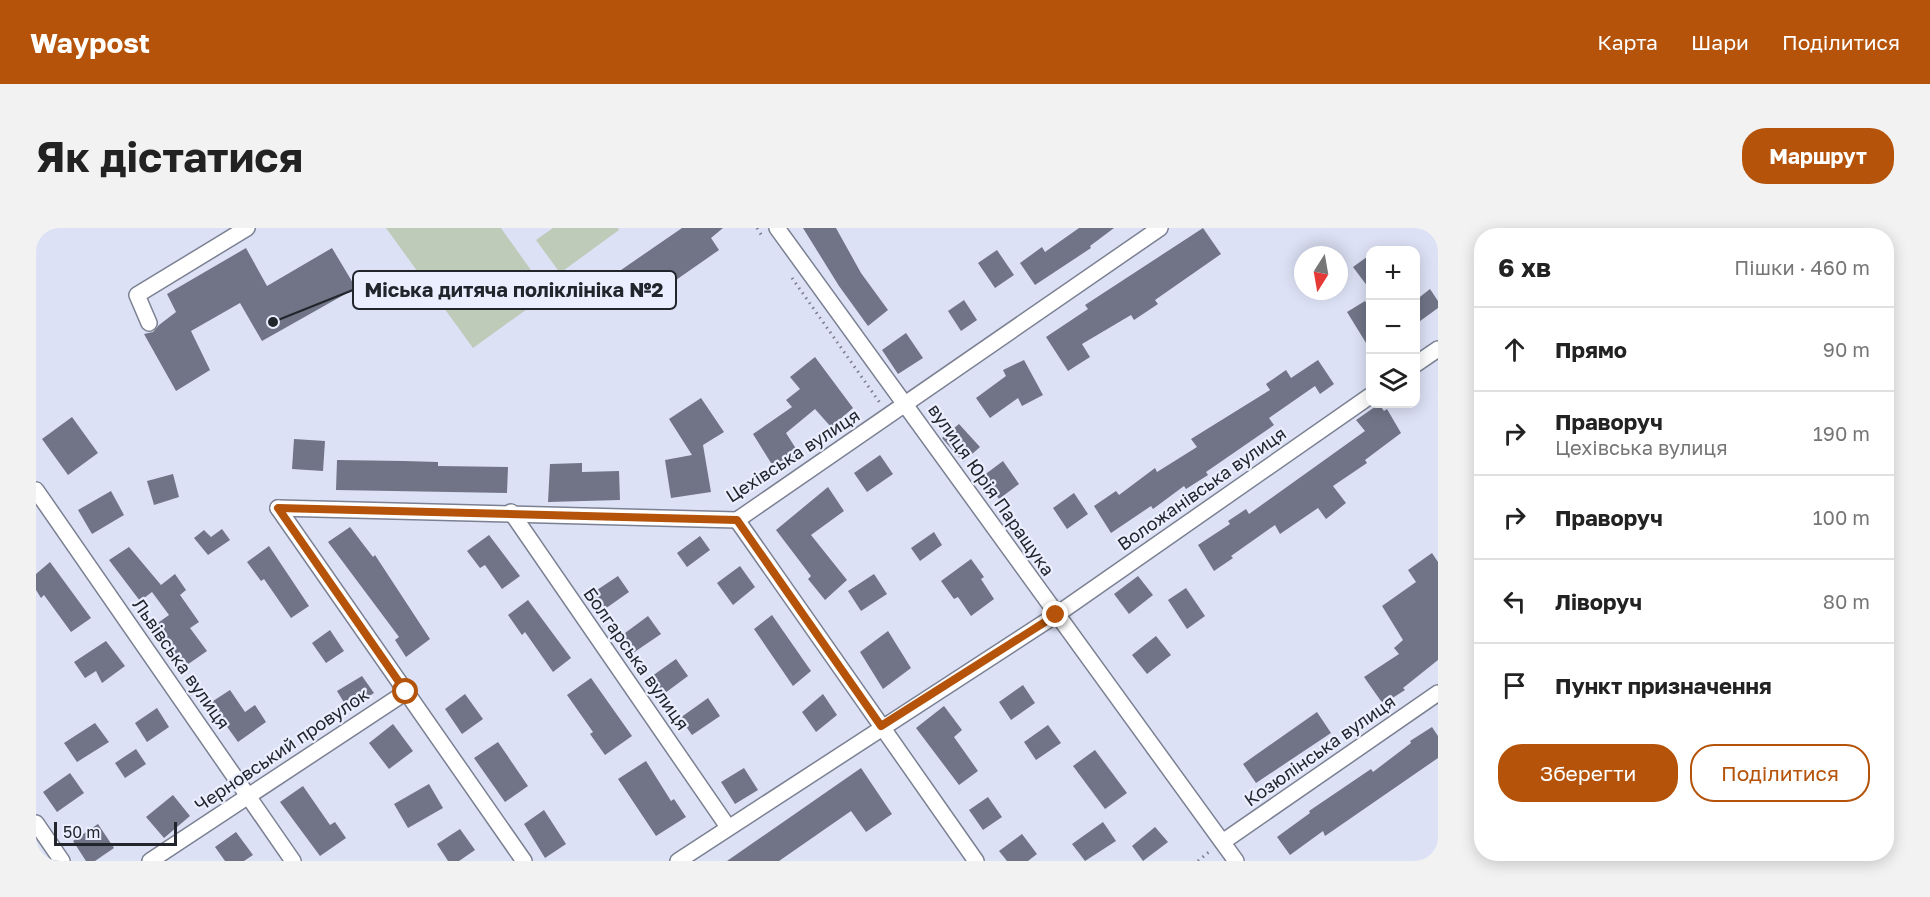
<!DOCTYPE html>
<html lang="uk">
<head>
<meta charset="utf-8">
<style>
	body { margin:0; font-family:"Golos Text",sans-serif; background:#f2f2f2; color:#222 }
	.controls { position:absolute; right:18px; top:18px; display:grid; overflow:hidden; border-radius:12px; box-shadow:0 3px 15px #0003 }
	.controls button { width:54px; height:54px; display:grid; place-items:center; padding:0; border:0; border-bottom:2px solid #e0e0e0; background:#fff; color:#222; font:30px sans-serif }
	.compass { position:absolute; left:1258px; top:18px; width:54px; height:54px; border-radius:50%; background:#fff; box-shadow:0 3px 15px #0003; rotate:191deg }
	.scale { position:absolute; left:18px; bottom:15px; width:123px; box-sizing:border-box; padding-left:6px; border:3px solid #23252c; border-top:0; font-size:16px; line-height:21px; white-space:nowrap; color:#23252c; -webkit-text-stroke:4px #eaeeff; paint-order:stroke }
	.stop { position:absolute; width:18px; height:18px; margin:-14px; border:4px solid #b45309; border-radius:50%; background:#fff }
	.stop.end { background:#b45309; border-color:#fff; box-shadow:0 2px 6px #0008 }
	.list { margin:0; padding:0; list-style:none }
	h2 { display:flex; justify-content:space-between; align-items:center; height:78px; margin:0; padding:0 24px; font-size:26px }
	h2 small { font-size:20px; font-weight:400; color:#767676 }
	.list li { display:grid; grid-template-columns:39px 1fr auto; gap:18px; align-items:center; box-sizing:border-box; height:84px; padding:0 24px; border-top:2px solid #e0e0e0 }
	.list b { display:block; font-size:22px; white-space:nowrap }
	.list p { margin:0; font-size:20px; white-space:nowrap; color:#767676 }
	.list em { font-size:20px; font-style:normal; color:#767676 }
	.actions { display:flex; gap:12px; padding:18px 24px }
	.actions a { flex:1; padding:14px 0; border:2px solid #b45309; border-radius:24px; text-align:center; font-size:21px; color:#b45309 }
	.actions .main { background:#b45309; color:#fff }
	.icon { flex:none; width:33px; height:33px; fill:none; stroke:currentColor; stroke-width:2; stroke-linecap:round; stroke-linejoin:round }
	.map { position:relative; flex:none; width:1402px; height:633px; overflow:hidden; border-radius:24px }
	header { display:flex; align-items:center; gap:36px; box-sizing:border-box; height:84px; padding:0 30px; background:#b45309; color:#fff }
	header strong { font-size:28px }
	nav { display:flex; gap:33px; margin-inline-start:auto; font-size:21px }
	.intro { display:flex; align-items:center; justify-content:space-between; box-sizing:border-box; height:144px; padding:0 36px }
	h1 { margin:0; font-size:42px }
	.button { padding:15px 27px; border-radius:24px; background:#b45309; color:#fff; font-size:21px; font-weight:700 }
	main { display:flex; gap:36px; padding:0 36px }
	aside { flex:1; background:#fff; border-radius:24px; box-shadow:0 3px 15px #0003 }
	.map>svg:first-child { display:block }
</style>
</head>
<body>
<header>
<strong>Waypost</strong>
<nav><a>Карта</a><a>Шари</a><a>Поділитися</a></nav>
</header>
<div class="intro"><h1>Як дістатися</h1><a class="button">Маршрут</a></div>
<main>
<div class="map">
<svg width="1402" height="633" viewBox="0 0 1402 633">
	<rect width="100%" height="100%" fill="#dce1f5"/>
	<g fill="#becbb8">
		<polygon points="350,0 465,0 512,66 437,120"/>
		<polygon points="517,0 582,0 583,2 524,45 500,12"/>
	</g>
	<g fill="#707486">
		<polygon points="646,0 687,0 675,10 683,22 607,75 585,42"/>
		<polygon points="767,0 800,0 825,45 852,82 832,98 803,58"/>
		<polygon points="1043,0 1078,0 1054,18 1055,20 999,57 984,35 1006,19 1009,24"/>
		<polygon points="1167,0 1185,26 1119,72 1122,76 1098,92 1095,87 1046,116 1054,129 1032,143 1010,109 1052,81 1049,77"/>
		<polygon points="210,20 231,58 296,20 320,60 226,113 204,75 155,103 174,142 140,163 108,106 117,104 123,97 140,84 131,66"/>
		<polygon points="961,22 978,47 959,60 942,35"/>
		<polygon points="1335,26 1335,63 1317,39"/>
		<polygon points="1394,61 1402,73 1402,80 1380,96 1380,72"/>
		<polygon points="928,72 941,92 925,103 912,83"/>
		<polygon points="1329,73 1335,83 1335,123 1311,84"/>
		<polygon points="870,105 887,130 862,146 846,122"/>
		<polygon points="779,129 817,180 795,199 779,181 750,205 764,227 740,243 717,206 756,179 750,172 764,161 754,149"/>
		<polygon points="988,132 1007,167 986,178 982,170 954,190 940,170 970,148 967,142"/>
		<polygon points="1282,132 1298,156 1284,166 1279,158 1233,190 1238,197 1170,244 1172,247 1150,261 1148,258 1117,281 1115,278 1075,305 1058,278 1080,263 1083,267 1119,240 1121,244 1161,219 1155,211 1234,162 1230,156 1250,142 1255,150"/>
		<polygon points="665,170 688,204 667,217 675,264 635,270 629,232 656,227 633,191"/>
		<polygon points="1343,176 1348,183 1351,181 1365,205 1329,232 1331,235 1297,258 1310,275 1290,291 1282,280 1244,306 1239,297 1195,328 1197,330 1178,343 1162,317 1194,296 1192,293 1210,281 1213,286 1329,203 1320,192"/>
		<polygon points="36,189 62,225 32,247 6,211"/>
		<polygon points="923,196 944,219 927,234 906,210"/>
		<polygon points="258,211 289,213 287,243 256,241"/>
		<polygon points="844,227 857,246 831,264 818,245"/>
		<polygon points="301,232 368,233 402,234 402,238 472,239 471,265 300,262"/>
		<polygon points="967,233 983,256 963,271 947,248"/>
		<polygon points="546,235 546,244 583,243 584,272 512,274 514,236"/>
		<polygon points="137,246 143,269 118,277 111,253"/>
		<polygon points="792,259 808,283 775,307 811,352 789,372 772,351 775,348 740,302"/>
		<polygon points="75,263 88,287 56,306 42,282"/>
		<polygon points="1038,265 1052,286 1031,301 1017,280"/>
		<polygon points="314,299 337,329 339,327 394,411 370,429 359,412 363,409 292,314"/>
		<polygon points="186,301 194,312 172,327 158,310 168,302 175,309"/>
		<polygon points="898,304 906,317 884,333 875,320"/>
		<polygon points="453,307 484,348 466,361 449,337 444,340 431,323"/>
		<polygon points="664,308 674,322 651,339 641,325"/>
		<polygon points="233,318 273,378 255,390 228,351 225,353 211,334"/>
		<polygon points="93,319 125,357 139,346 150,362 144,367 163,394 154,400 171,423 148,439 119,397 133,387 116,364 104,373 73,332"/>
		<polygon points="1396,325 1402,334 1402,432 1367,460 1369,462 1347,476 1328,449 1363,426 1358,420 1367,412 1346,378 1380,354 1372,342"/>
		<polygon points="935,331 948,349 945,351 958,371 935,388 922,369 918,371 905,353"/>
		<polygon points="14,334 55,390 35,404 8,367 5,370 0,362 0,346"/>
		<polygon points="704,338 719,359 697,377 681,355"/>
		<polygon points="838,346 851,366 825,383 812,363"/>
		<polygon points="582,348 593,364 566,383 555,366"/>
		<polygon points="1102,348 1117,367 1093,386 1078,366"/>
		<polygon points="1150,360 1169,388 1151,401 1132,372"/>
		<polygon points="492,372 535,430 517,444 489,404 486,407 472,387"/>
		<polygon points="736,387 775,443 757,458 718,401"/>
		<polygon points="612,388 625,406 597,425 585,408"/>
		<polygon points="294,402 308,423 290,435 276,415"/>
		<polygon points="852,403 875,440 847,461 824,424"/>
		<polygon points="1120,408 1135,427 1111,446 1096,427"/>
		<polygon points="70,413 89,438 66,455 60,443 49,450 38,434"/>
		<polygon points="640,431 652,448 625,468 612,451"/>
		<polygon points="326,448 338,465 312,481 301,463"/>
		<polygon points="555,450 596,508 569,527 554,506 557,504 531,467"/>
		<polygon points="987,457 999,475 975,492 963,474"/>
		<polygon points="194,462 209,484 219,477 230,494 202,514 174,475"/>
		<polygon points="429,466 447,491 426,506 409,481"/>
		<polygon points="787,466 801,487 780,504 766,484"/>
		<polygon points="672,470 684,488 656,507 644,490"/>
		<polygon points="908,478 926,502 918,509 942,543 923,557 880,500"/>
		<polygon points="121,480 133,499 111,514 99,495"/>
		<polygon points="1281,484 1295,505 1220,555 1207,536"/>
		<polygon points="59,495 73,514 41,534 28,515"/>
		<polygon points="357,496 377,523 353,541 333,515"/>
		<polygon points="1012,497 1025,515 1000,532 988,514"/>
		<polygon points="1396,499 1402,508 1402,530 1289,608 1287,603 1254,627 1241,609 1274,585 1273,583 1335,541 1337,544 1375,515 1374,513"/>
		<polygon points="462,514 492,558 469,574 438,530"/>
		<polygon points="100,521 110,536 89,550 79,535"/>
		<polygon points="1059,522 1091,565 1069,581 1037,538"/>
		<polygon points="610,533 635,573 638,571 650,589 620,608 582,551"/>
		<polygon points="708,540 722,562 699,576 685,554"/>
		<polygon points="825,540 856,586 830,604 815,583 743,633 691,633"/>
		<polygon points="34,545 48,565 21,584 7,564"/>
		<polygon points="393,556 407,580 372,600 358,576"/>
		<polygon points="267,558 294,597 299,594 310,610 284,628 244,574"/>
		<polygon points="137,567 154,588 128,610 110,589"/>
		<polygon points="952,569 966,589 947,602 933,582"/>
		<polygon points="508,582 530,616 509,630 488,596"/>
		<polygon points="1067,594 1080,613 1049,633 1036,616"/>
		<polygon points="62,596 78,620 59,633 50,633 37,613"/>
		<polygon points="1119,599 1132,614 1107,633 1096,618"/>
		<polygon points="424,601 439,622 423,633 412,633 401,616"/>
		<polygon points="200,604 217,627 208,633 189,633 179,619"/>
		<polygon points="986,606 1001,626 992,633 971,633 963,623"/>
	</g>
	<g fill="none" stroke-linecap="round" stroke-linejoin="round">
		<g stroke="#7b8092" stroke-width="18">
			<g id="street">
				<polyline points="741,0 1200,633"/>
				<polyline points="113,95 101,67 211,0"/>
				<polyline points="1380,136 1402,121"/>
				<polyline points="0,262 257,633"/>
				<polyline points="242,280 701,292 1124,0"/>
				<polyline points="242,280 488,633"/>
				<polyline points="475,284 692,599"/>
				<polyline points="701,292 940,633"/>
				<polyline points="0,595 26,633"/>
				<polyline points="1188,613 1402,465"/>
				<polyline points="114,633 370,464"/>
				<polyline points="642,633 1020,387 1334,168"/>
			</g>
		</g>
		<g stroke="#7a7e8b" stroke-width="3" stroke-dasharray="1.5 4.5" stroke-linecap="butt">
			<polyline points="721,0 726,8"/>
			<polyline points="756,50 844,175"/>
			<polyline points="1162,633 1174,623"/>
		</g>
		<use href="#street" stroke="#fff" stroke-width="15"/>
	</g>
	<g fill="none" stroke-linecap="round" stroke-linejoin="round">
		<polyline stroke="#b45309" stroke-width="8" points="370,464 242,280 701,292 845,498 1020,387"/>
	</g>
	<g text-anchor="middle" stroke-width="4.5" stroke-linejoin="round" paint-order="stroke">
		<g font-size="18" fill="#23252c" stroke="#eaeeff">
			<text transform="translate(757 228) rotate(-33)" y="6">Цехівська вулиця</text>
			<text transform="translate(1166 261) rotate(-35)" y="6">Воложанівська вулиця</text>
			<text transform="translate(955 262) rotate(55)" y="6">вулиця Юрія Паращука</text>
			<text transform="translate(600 431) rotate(55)" y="6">Болгарська вулиця</text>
			<text transform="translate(145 436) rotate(55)" y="6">Львівська вулиця</text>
			<text transform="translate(246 522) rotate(-34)" y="6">Черновський провулок</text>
			<text transform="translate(1284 523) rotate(-35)" y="6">Козюлінська вулиця</text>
		</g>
	</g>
	<path fill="none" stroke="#23252c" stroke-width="2" d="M237 94L317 62"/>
	<circle fill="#23252c" stroke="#eaeeff" stroke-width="2" cx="237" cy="94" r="6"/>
	<rect fill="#eaeeff" stroke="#23252c" stroke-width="2" x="317" y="43" width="323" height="38" rx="6"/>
	<g font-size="20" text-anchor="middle" font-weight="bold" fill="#23252c">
		<text x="478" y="69">Міська дитяча поліклініка №2</text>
	</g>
</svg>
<div class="controls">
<button>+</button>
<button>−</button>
<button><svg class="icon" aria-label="layers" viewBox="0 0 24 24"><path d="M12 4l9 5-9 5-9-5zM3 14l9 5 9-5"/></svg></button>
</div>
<svg class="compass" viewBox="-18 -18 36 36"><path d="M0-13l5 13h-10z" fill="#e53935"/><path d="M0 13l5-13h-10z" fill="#767676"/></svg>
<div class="scale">50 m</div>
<div class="stop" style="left:370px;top:464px"></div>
<div class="stop end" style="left:1020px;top:387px"></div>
</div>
<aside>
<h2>6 хв<small>Пішки · 460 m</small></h2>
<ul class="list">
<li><svg class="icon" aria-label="ahead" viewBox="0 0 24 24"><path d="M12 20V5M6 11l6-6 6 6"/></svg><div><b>Прямо</b></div><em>90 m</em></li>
<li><svg class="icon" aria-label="right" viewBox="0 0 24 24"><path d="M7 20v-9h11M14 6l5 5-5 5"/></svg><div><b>Праворуч</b><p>Цехівська вулиця</p></div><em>190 m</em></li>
<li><svg class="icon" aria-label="right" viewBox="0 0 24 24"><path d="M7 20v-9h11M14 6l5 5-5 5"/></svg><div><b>Праворуч</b></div><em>100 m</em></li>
<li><svg class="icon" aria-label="left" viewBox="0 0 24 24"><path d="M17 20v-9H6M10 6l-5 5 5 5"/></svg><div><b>Ліворуч</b></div><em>80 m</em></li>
<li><svg class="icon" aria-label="arrive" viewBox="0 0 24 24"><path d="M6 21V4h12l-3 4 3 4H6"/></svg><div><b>Пункт призначення</b></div></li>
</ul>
<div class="actions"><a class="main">Зберегти</a><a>Поділитися</a></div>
</aside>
</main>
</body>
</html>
